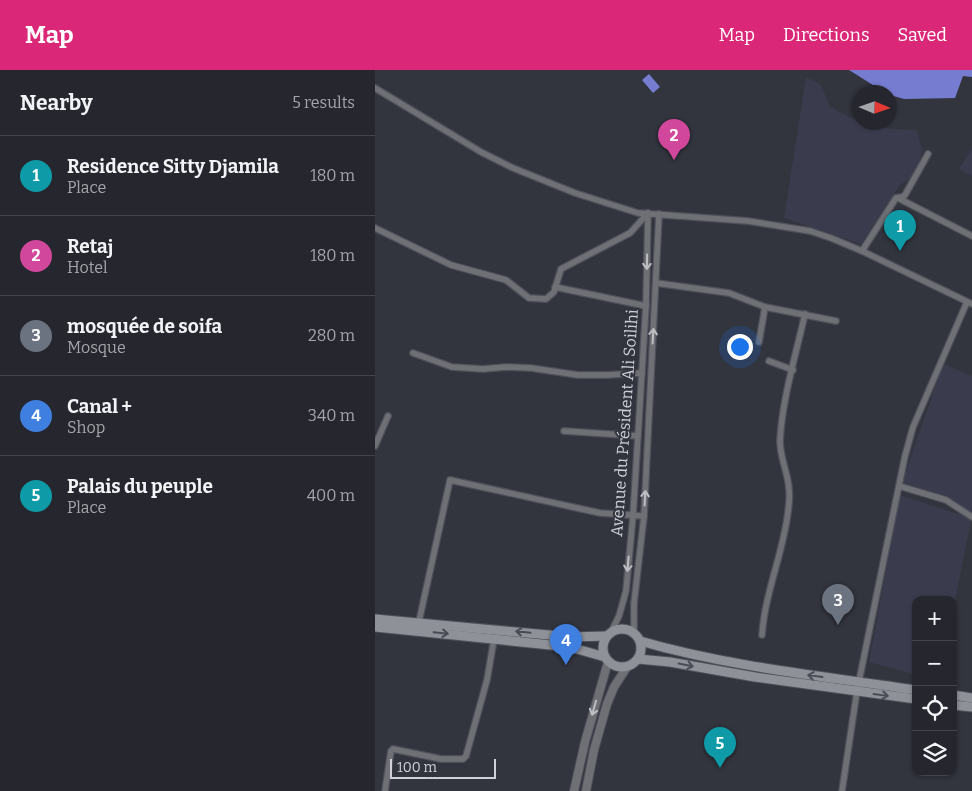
<!DOCTYPE html>
<html lang="en">
<head>
<meta charset="utf-8">
<style>
	body { margin:0; font-family:Bitter,serif; background:#2e2f36; color:#f1f3f6 }
	.controls { position:absolute; right:15px; bottom:15px; display:grid; overflow:hidden; border-radius:10px; box-shadow:0 1px 4px #0004 }
	.controls button { width:45px; height:45px; display:grid; place-items:center; padding:0; border:0; border-bottom:1px solid #42444a; background:#26272e; color:#f1f3f6; font:25px sans-serif }
	.compass { position:absolute; left:477px; top:15px; width:45px; height:45px; border-radius:50%; background:#26272e; box-shadow:0 1px 4px #0004; rotate:92deg }
	.scale { position:absolute; left:15px; bottom:12px; width:106px; box-sizing:border-box; padding-left:5px; border:2px solid #d0d1d8; border-top:0; font-size:14px; line-height:18px; white-space:nowrap; color:#d0d1d8; -webkit-text-stroke:4px #32343e; paint-order:stroke }
	.you { position:absolute; left:364px; top:276px; width:18px; height:18px; margin:-12px; border:4px solid #fff; border-radius:50%; background:#1a73e8; box-shadow:0 0 0 8px #1a73e833 }
	.badge { display:grid; place-items:center; width:32px; height:32px; border-radius:50%; background:#db2777; color:#fff; font-size:16px; font-weight:700 }
	.pin { position:absolute; translate:-50% -41px; filter:drop-shadow(0 1px 2px #0008) }
	.pin::after { content:''; position:absolute; top:26px; width:18px; height:15px; background:inherit; clip-path:polygon(0 0,100% 0,50% 100%) }
	.list { margin:0; padding:0; list-style:none }
	h2 { display:flex; justify-content:space-between; align-items:center; height:65px; margin:0; padding:0 20px; font-size:21px }
	h2 small { font-size:16px; font-weight:400; color:#a4a5aa }
	.list li { display:grid; grid-template-columns:32px 1fr auto; gap:15px; align-items:center; box-sizing:border-box; height:80px; padding:0 20px; border-top:1px solid #42444a }
	.list b { display:block; font-size:19px; white-space:nowrap }
	.list p { margin:0; font-size:16px; white-space:nowrap; color:#a4a5aa }
	.list em { font-size:16px; font-style:normal; color:#a4a5aa }
	.icon { flex:none; width:28px; height:28px; fill:none; stroke:currentColor; stroke-width:2; stroke-linecap:round; stroke-linejoin:round }
	.map { position:relative; flex:none; width:597px; height:721px; overflow:hidden }
	header { display:flex; align-items:center; gap:30px; box-sizing:border-box; height:70px; padding:0 25px; background:#db2777; color:#fff }
	header strong { font-size:24px }
	nav { display:flex; gap:28px; margin-inline-start:auto; font-size:18px }
	main { display:flex }
	aside { flex:1; background:#26272e }
	.map>svg:first-child { display:block }
</style>
</head>
<body>
<header>
<strong>Map</strong>
<nav><a>Map</a><a>Directions</a><a>Saved</a></nav>
</header>
<main>
<aside>
<h2>Nearby<small>5 results</small></h2>
<ul class="list">
<li><span class="badge" style="background:#0f9aa8">1</span><div><b>Residence Sitty Djamila</b><p>Place</p></div><em>180 m</em></li>
<li><span class="badge" style="background:#d1479c">2</span><div><b>Retaj</b><p>Hotel</p></div><em>180 m</em></li>
<li><span class="badge" style="background:#6b7280">3</span><div><b>mosquée de soifa</b><p>Mosque</p></div><em>280 m</em></li>
<li><span class="badge" style="background:#3f7fe0">4</span><div><b>Canal +</b><p>Shop</p></div><em>340 m</em></li>
<li><span class="badge" style="background:#0f9aa8">5</span><div><b>Palais du peuple</b><p>Place</p></div><em>400 m</em></li>
</ul>
</aside>
<div class="map">
<svg width="597" height="721" viewBox="0 0 597 721">
	<rect width="100%" height="100%" fill="#32343e"/>
	<g fill="#3a3c4d">
		<polygon points="431,7 446,15 455,37 484,52 517,59 542,60 547,81 540,105 525,115 486,174 409,148"/>
		<polygon points="597,79 597,106 584,99"/>
		<polygon points="568,294 597,306 597,444 573,428 527,413"/>
		<polygon points="525,425 589,446 596,451 578,540 578,530 541,530 541,605 494,592"/>
	</g>
	<g fill="#767dd0">
		<polygon points="474,0 597,0 597,7 588,6 580,28 529,29 515,25 514,22 509,22"/>
		<polygon points="274,4 285,17 278,23 267,10"/>
	</g>
	<g fill="none" stroke-linecap="round" stroke-linejoin="round">
		<g stroke="#4e505a" stroke-width="8">
			<g id="minor">
				<polyline points="0,18 106,82 138,98 200,123 263,143 373,151 435,161 456,168 487,181 597,234"/>
				<polyline points="523,128 597,166"/>
				<polyline points="0,158 76,195 131,210 154,228 171,229 179,222 186,199 255,163 273,143"/>
				<polyline points="487,181 521,128 527,127 530,125 553,84"/>
				<polyline points="281,213 354,223 390,237 461,251"/>
				<polyline points="180,217 271,236"/>
				<polyline points="384,272 390,237"/>
				<polyline points="38,283 77,297 108,299 131,297 156,298 203,305 232,305 267,303"/>
				<polyline points="394,291 418,300"/>
				<polyline points="189,361 263,366"/>
				<polyline points="0,376 13,346"/>
				<polyline points="524,416 571,430 597,447"/>
				<polyline points="43,556 75,410 225,443 269,446"/>
				<polyline points="236,562 244,546 251,521 258,446 271,236 273,143"/>
				<polyline points="259,563 259,533 269,446 284,144"/>
				<path d="M387,565c3,-43 21,-81 26,-123 1,-7 2,-15 1,-23 -1,-16 -9,-31 -9,-48 2,-41 16,-87 25,-127"/>
				<polyline points="10,721 16,681 18,679 66,689 88,689 91,686 112,610 119,569"/>
				<polyline points="467,721 482,621 530,386 538,357 592,232"/>
			</g>
		</g>
		<g stroke="#4e505a" stroke-width="10">
			<g id="tertiary">
				<polyline points="199,721 210,672 233,592"/>
				<polyline points="211,721 219,680 232,634 239,617 252,597"/>
			</g>
		</g>
		<g stroke="#4e505a" stroke-width="11">
			<g id="secondary">
				<polyline points="0,549 196,567 232,566"/>
				<polyline points="0,557 195,577 230,587"/>
				<circle cx="247" cy="578" r="19"/>
				<path d="M265,571c90,26 183,35 276,49"/>
				<polyline points="263,589 295,592 380,607 541,629"/>
				<polyline points="578,625 597,628"/>
				<polyline points="578,635 597,637"/>
			</g>
		</g>
		<use href="#minor" stroke="#6f7075" stroke-width="5.5"/>
		<use href="#tertiary" stroke="#6f7075" stroke-width="8"/>
		<use href="#secondary" stroke="#8f9199" stroke-width="9"/>
	</g>
	<defs><path id="oneway-shaft" d="M-6 0H5M1.5-3L5.5 0L1.5 3" fill="none" stroke-width="1.6" stroke-linecap="round" stroke-linejoin="round" transform="scale(1.25)"/></defs>
	<g stroke="#bdbec4">
		<use href="#oneway-shaft" transform="translate(272 192) rotate(91)"/>
		<use href="#oneway-shaft" transform="translate(278 266) rotate(-87)"/>
		<use href="#oneway-shaft" transform="translate(270 428) rotate(-87)"/>
		<use href="#oneway-shaft" transform="translate(253 494) rotate(95)"/>
		<use href="#oneway-shaft" transform="translate(219 638) rotate(106)"/>
	</g>
	<g stroke="#494b55">
		<use href="#oneway-shaft" transform="translate(148 562) rotate(-174)"/>
		<use href="#oneway-shaft" transform="translate(66 563) rotate(6)"/>
		<use href="#oneway-shaft" transform="translate(311 595) rotate(11)"/>
		<use href="#oneway-shaft" transform="translate(440 606) rotate(-172)"/>
		<use href="#oneway-shaft" transform="translate(506 625) rotate(8)"/>
	</g>
	<g text-anchor="middle" stroke-width="4" stroke-linejoin="round" paint-order="stroke">
		<g font-size="16" fill="#d0d1d8" stroke="#32343e">
			<text transform="translate(249 353) rotate(-86)" y="6">Avenue du Président Ali Soilihi</text>
		</g>
	</g>
</svg>
<div class="controls">
<button>+</button>
<button>−</button>
<button><svg class="icon" aria-label="locate" viewBox="0 0 24 24"><circle cx="12" cy="12" r="6"/><path d="M12 2v4M12 18v4M2 12h4M18 12h4"/></svg></button>
<button><svg class="icon" aria-label="layers" viewBox="0 0 24 24"><path d="M12 4l9 5-9 5-9-5zM3 14l9 5 9-5"/></svg></button>
</div>
<svg class="compass" viewBox="-18 -18 36 36"><path d="M0-13l5 13h-10z" fill="#e53935"/><path d="M0 13l5-13h-10z" fill="#a4a5aa"/></svg>
<div class="scale">100 m</div>
<div class="you"></div>
<div class="pin badge" style="left:525px;top:181px;background:#0f9aa8">1</div>
<div class="pin badge" style="left:299px;top:90px;background:#d1479c">2</div>
<div class="pin badge" style="left:463px;top:555px;background:#6b7280">3</div>
<div class="pin badge" style="left:191px;top:595px;background:#3f7fe0">4</div>
<div class="pin badge" style="left:345px;top:698px;background:#0f9aa8">5</div>
</div>
</main>
</body>
</html>
